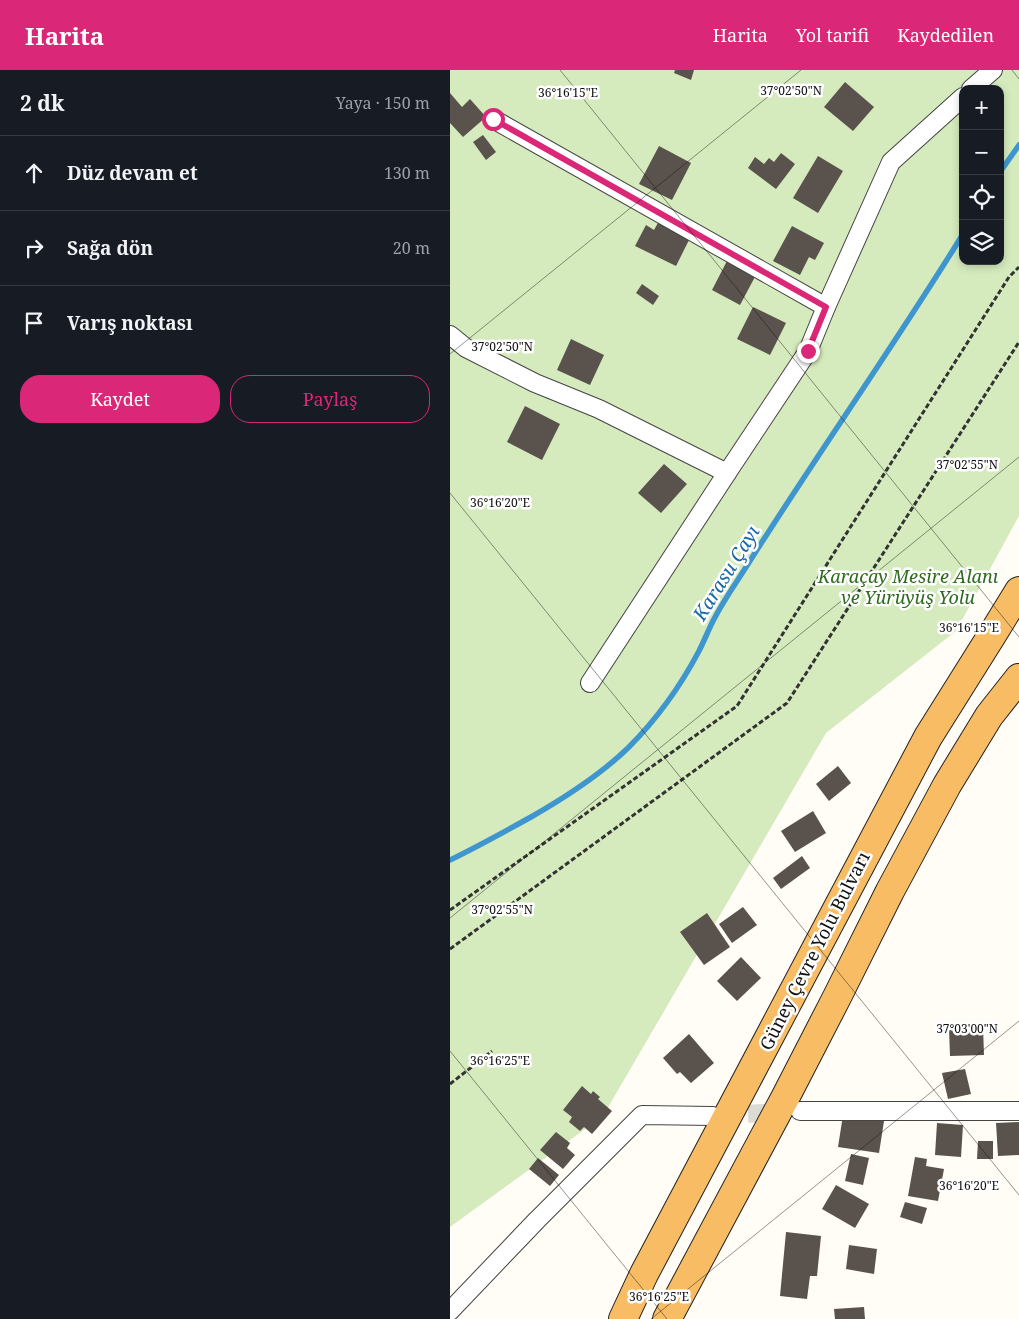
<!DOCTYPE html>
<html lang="tr">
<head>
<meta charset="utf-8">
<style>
	body { margin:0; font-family:"Noto Serif",serif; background:#242831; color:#f1f3f6 }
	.controls { position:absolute; right:15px; top:15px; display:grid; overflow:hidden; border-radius:10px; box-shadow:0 2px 8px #0003 }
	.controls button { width:45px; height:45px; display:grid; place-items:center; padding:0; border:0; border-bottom:1px solid #363941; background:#171b24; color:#f1f3f6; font:25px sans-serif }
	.stop { position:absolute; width:15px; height:15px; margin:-11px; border:4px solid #db2777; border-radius:50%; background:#fff }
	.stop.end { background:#db2777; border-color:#fff; box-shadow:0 1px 5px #0008 }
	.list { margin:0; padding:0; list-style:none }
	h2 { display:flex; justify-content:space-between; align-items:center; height:65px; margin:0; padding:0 20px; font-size:21px }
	h2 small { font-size:16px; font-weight:400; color:#9ea1a6 }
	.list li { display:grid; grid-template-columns:32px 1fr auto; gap:15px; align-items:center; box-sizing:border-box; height:75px; padding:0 20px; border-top:1px solid #363941 }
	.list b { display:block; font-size:19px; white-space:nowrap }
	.list em { font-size:16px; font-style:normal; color:#9ea1a6 }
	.actions { display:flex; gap:10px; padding:15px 20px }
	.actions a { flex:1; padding:11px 0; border:1px solid #db2777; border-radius:20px; text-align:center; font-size:18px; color:#db2777 }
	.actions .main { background:#db2777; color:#fff }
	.icon { flex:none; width:28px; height:28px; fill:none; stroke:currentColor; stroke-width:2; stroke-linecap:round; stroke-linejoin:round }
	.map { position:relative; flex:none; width:569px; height:1249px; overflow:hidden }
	header { display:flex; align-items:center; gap:30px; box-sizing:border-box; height:70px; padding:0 25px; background:#db2777; color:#fff }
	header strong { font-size:24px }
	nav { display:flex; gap:28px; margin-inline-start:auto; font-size:18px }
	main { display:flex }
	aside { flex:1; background:#171b24 }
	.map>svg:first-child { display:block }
</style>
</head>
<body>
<header>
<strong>Harita</strong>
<nav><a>Harita</a><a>Yol tarifi</a><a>Kaydedilen</a></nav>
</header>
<main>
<aside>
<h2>2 dk<small>Yaya · 150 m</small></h2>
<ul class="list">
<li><svg class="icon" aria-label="ahead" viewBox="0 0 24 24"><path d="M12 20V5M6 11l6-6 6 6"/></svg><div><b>Düz devam et</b></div><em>130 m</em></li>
<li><svg class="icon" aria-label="right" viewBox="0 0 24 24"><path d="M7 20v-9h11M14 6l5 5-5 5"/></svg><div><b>Sağa dön</b></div><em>20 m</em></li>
<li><svg class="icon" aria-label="arrive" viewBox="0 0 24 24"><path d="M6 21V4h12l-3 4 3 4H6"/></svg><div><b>Varış noktası</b></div></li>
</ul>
<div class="actions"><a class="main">Kaydet</a><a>Paylaş</a></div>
</aside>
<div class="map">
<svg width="569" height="1249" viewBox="0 0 569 1249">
	<rect width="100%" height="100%" fill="#fffdf5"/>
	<path fill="#d5ebbd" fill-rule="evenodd" d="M0,0h569v446l-63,115 -130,102 -223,383 -153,111zM513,19h37v172h-37z"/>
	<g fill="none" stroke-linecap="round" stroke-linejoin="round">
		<g stroke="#3f96cf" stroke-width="5.5">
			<polyline points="550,102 569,75"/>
			<path d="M0,790c27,-13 54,-28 81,-43 35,-20 68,-41 97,-69 29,-29 52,-61 71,-97 5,-10 9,-20 14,-30 10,-20 23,-38 35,-57 70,-111 146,-218 215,-330"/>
		</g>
	</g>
	<g fill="#5a524d">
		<polygon points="225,0 244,0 241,10 224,3"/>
		<polygon points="395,12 424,37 403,61 374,37"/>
		<polygon points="0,23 12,37 20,29 36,47 13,67 0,53"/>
		<polygon points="33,65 46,82 36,90 23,72"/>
		<polygon points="209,76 241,93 222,130 189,114"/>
		<polygon points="331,83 345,94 326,119 298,98 305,87 314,94 319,88 324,92"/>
		<polygon points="368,86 393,101 368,143 343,128"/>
		<polygon points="209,151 241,166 226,196 185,176 196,155 204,160"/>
		<polygon points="342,156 374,173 365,190 359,187 350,205 323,191"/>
		<polygon points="278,189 307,203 290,235 262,220"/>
		<polygon points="192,214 209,226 203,235 186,223"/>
		<polygon points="303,237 336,253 320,285 287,269"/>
		<polygon points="121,269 154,285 140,315 107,300"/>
		<polygon points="75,336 110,354 92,390 57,372"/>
		<polygon points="214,394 237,414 211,443 188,423"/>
		<polygon points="388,696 401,713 379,731 366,714"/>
		<polygon points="363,741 376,763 345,782 331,761"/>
		<polygon points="352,786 360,798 331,819 323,808"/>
		<polygon points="293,837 307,855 282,873 269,854"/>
		<polygon points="257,843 280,877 254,895 230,862"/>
		<polygon points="291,887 311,908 287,931 267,911"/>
		<polygon points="533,957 534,985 500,986 499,958"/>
		<polygon points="239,964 264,993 241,1013 230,1002 227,1004 213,988"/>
		<polygon points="515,999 521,1024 498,1029 492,1003"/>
		<polygon points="132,1016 141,1024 143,1021 150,1027 148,1029 162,1041 142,1064 134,1057 130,1061 119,1052 122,1047 113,1040"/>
		<polygon points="393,1045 434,1051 429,1083 388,1077"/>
		<polygon points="569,1052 569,1085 548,1086 546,1053"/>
		<polygon points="487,1053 513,1055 511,1087 485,1085"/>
		<polygon points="106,1062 120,1073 117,1078 125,1085 113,1099 90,1080"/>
		<polygon points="528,1071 543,1071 543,1089 527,1089"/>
		<polygon points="401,1084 419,1088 413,1115 395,1111"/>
		<polygon points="465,1087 477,1089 476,1096 494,1099 488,1131 458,1126"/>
		<polygon points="88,1088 109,1105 100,1116 79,1099"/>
		<polygon points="386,1115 419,1134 405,1158 372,1139"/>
		<polygon points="455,1132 477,1138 472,1154 450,1147"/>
		<polygon points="336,1162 371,1166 367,1206 360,1206 357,1229 330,1226"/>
		<polygon points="399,1175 427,1179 424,1204 396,1199"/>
		<polygon points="414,1237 415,1249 385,1249 384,1239"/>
	</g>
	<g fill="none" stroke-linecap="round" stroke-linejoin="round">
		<polyline stroke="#dbdad3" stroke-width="18" stroke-dasharray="18 9" stroke-linecap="butt" points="271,1045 335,1042"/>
		<g stroke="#444" stroke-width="20">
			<g id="minor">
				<polyline points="521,19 543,0"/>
				<polyline points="43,49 376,237 358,281 277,403"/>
				<polyline points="376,237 441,92 513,27"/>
				<polyline points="0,265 16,278 85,313 149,339 277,403 140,613"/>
				<polyline points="350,1041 569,1041"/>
				<polyline points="0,1241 87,1150 192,1045 263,1046"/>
			</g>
		</g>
		<g stroke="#222" stroke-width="30">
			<g id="trunk">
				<polyline points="173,1249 194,1204 478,667 542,565 569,521"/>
				<polyline points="217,1249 335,1028 387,927 440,821 497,715 539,646 569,608"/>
			</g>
		</g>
		<g stroke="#333" stroke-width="3" stroke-dasharray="5 2.5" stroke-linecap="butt">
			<polyline points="0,840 287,636 559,207 569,197"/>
			<polyline points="0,879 337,633 569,272"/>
			<polyline points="0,1014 42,981"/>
		</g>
		<use href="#minor" stroke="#fff" stroke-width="18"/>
		<use href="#trunk" stroke="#f7bc64" stroke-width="28"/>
	</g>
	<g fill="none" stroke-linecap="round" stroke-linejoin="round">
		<polyline stroke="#db2777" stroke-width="6" points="43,49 376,237 358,281"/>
	</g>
	<path fill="none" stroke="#111" stroke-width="1" stroke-opacity="0.45" d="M110,0l459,567M562,0l7,9M0,284l351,-284M0,423l569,702M0,848l569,-461M0,981l217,268M201,1249l368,-298"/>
	<g text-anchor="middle" stroke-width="5" stroke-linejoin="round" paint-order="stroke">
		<g font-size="18" font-style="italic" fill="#2f6b1f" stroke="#fff">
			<text x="458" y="513">Karaçay Mesire Alanı<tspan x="458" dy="21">ve Yürüyüş Yolu</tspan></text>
		</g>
		<g font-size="18" fill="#111" stroke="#fff">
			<text transform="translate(365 881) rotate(-63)" y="6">Güney Çevre Yolu Bulvarı</text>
		</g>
		<g font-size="19" font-style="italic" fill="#1768a6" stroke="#fff">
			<text transform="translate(276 503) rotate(-58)" y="7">Karasu Çayı</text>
		</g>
	</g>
	<g font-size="12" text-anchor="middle" fill="#111" stroke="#fff" stroke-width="5" stroke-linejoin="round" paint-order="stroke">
		<text x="341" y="25">37°02'50"N</text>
		<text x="118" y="27">36°16'15"E</text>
		<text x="52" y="281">37°02'50"N</text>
		<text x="517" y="399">37°02'55"N</text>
		<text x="50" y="437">36°16'20"E</text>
		<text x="519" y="562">36°16'15"E</text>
		<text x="52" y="844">37°02'55"N</text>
		<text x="517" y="963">37°03'00"N</text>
		<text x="50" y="995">36°16'25"E</text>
		<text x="519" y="1120">36°16'20"E</text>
		<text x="209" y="1231">36°16'25"E</text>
	</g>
</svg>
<div class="controls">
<button>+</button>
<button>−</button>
<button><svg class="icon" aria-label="locate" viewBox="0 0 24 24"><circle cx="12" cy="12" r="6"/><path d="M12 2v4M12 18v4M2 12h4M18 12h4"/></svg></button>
<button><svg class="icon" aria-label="layers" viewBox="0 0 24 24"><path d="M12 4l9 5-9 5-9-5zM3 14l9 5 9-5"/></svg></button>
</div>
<div class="stop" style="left:43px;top:49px"></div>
<div class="stop end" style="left:358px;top:281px"></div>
</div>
</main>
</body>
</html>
